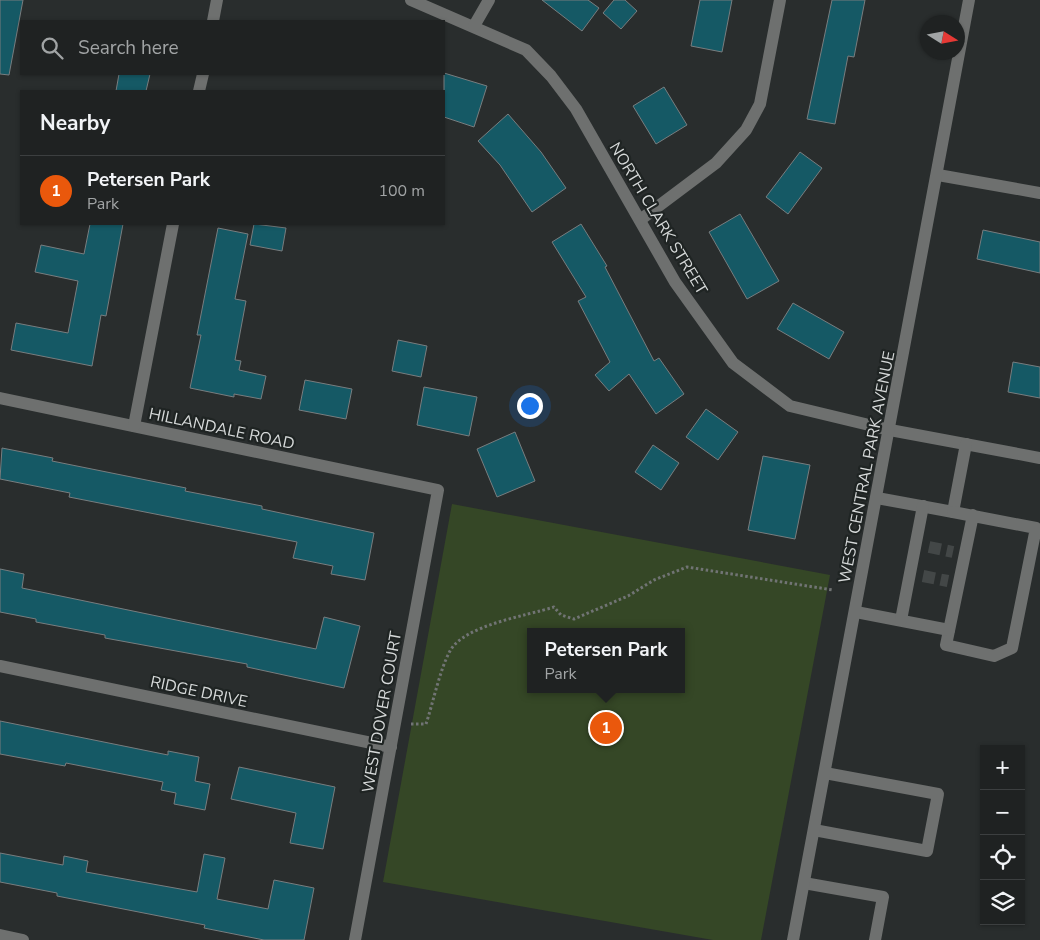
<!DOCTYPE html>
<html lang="en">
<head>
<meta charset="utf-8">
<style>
	body { margin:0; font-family:"Nunito Sans",sans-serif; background:#2c2f2f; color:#f1f3f6 }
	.controls { position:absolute; right:15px; bottom:15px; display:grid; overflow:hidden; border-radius:0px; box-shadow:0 1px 4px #0004 }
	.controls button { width:45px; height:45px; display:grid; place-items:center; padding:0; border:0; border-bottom:1px solid #3c3f40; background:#1f2222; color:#f1f3f6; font:25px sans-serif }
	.compass { position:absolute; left:920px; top:15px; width:45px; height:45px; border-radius:50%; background:#1f2222; box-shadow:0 1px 4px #0004; rotate:101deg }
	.you { position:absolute; left:529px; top:405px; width:18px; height:18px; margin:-12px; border:4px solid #fff; border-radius:50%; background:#1a73e8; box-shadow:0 0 0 8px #1a73e833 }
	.badge { display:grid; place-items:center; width:32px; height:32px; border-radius:50%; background:#ea580c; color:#fff; font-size:16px; font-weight:700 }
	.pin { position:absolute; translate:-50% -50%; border:2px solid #fff; box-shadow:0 1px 5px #0006 }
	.popup { position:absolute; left:527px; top:628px; width:158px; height:65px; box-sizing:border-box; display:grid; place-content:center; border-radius:0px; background:#1f2222; filter:drop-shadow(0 1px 4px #0005); font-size:16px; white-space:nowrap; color:#a1a4a5 }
	.popup b { font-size:19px; color:#f1f3f6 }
	.popup::after { content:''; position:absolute; left:50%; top:100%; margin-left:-10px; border:10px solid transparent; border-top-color:#1f2222 }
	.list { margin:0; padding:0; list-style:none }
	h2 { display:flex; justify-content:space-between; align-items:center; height:65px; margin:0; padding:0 20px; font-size:21px }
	h2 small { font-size:16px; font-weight:400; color:#a1a4a5 }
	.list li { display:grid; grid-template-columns:32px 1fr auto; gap:15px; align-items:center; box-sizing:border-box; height:70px; padding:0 20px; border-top:1px solid #3c3f40 }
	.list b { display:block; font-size:19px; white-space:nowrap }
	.list p { margin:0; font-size:16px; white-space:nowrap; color:#a1a4a5 }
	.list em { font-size:16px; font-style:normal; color:#a1a4a5 }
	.icon { flex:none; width:28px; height:28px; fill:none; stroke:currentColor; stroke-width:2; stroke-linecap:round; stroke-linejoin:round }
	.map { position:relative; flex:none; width:1040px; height:940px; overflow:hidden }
	.search { position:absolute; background:#1f2222; box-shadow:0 1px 4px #0004; left:20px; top:20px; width:425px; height:55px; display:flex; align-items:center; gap:12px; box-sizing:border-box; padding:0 18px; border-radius:0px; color:#a1a4a5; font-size:19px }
	.panel { position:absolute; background:#1f2222; box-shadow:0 1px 4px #0004; left:20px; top:90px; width:425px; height:135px; border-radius:0px }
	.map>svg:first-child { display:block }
</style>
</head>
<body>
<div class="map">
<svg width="1040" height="940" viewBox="0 0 1040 940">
	<rect width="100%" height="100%" fill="#292d2d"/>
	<path fill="#354726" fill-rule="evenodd" d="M452,504l378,71 -69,365h-48l-330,-58zM531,632h150v57h-150z"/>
	<g fill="#155965" stroke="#787d7f">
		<polygon points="0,0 23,0 9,75 0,74"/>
		<polygon points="542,0 588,0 599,8 582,31"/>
		<polygon points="614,0 625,0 637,11 621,29 603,13"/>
		<polygon points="700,0 732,0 722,52 691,46"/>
		<polygon points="832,0 865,0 854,57 848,56 835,124 807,119"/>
		<polygon points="444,73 487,86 474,127 444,117"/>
		<polygon points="119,74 150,74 146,91 116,91"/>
		<polygon points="664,87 687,125 656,144 633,106"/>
		<polygon points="508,114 541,152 566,188 532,212 500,165 478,141"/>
		<polygon points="800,152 822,168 788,214 766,197"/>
		<polygon points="740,214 779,281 747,299 709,232"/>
		<polygon points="90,224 123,224 106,316 101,315 92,366 11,350 16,323 68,333 78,281 35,272 41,245 84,254"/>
		<polygon points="254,224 286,228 282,251 250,245"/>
		<polygon points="581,224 607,266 605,267 654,361 659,358 684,394 656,414 629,374 609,391 595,375 610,362 578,301 586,297 552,242"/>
		<polygon points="218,228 248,234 235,299 246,301 235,360 241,361 239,370 266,376 261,399 234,394 234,397 190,388 201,335 197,335"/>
		<polygon points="983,230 1040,242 1040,273 977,259"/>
		<polygon points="793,303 844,332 829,359 777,329"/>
		<polygon points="398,340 427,346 421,377 392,371"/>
		<polygon points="1013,362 1040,367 1040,398 1008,392"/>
		<polygon points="305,380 352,389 346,419 299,410"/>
		<polygon points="424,387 477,397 469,436 417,425"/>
		<polygon points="706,409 738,432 718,460 686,437"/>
		<polygon points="515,432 535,481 497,497 477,449"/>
		<polygon points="653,445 679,463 661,490 635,472"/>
		<polygon points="2,448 53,458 52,461 186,488 185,491 262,506 262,509 374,533 365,580 331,574 333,566 293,558 297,542 69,497 70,493 0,479"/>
		<polygon points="763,456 810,465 795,539 748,530"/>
		<polygon points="0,569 24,574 22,588 316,649 324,617 360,626 344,688 247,667 247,664 105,638 105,635 36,622 36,619 0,612"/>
		<polygon points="0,721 168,755 168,751 199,757 195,781 210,784 205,810 174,804 176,793 161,790 163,782 66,763 65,766 0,754"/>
		<polygon points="239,767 335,787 323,849 290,843 296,813 231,799"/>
		<polygon points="0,853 63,865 64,856 88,861 86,872 197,892 204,854 225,858 217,899 268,909 274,880 314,888 304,940 264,940 204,928 205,925 57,896 57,893 0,882"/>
	</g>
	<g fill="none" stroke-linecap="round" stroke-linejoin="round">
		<g stroke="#434747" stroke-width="12" stroke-dasharray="12 6" stroke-linecap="butt">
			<polyline points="929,547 953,552"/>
			<polyline points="923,576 948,581"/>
		</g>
		<path stroke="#717474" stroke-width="3" stroke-dasharray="2.5 2.5" stroke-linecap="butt" d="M411,724h15c7,-21 14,-55 24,-73 14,-26 76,-35 104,-44l7,8 13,4 54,-23 26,-16 33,-13 146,23"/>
		<g stroke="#6e706f" stroke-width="12">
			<polyline points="411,0 526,50 551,76 576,109 675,282 733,363 790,406 890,430 1040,458"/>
			<polyline points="213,21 217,0"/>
			<polyline points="474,26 489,0"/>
			<polyline points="199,91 203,74"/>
			<polyline points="938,175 1040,193"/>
			<polyline points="640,220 716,163 746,130 760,104 780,0"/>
			<polyline points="0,398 438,490 355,940"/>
			<polyline points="134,426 173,224"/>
			<polyline points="877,498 953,512 966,444"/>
			<polyline points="953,512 1036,528 1012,648 994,656 946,645 973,515"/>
			<polyline points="856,612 949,630"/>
			<polyline points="901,620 923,506"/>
			<polyline points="0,666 391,747"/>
			<polyline points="814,830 927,851 938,794 825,773"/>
			<polyline points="804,883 883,897 875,940"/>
			<polyline points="0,935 23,940"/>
			<polyline points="793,940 969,0"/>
		</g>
	</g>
	<g text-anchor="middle" stroke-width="4.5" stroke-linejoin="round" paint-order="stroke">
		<g font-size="16" fill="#d6d9d9" stroke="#1f2423">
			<text transform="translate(659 218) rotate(59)" y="6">NORTH CLARK STREET</text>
			<text transform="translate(222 428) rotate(12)" y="6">HILLANDALE ROAD</text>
			<text transform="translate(866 467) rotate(-79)" y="6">WEST CENTRAL PARK AVENUE</text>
			<text transform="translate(199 691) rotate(12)" y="6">RIDGE DRIVE</text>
			<text transform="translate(381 712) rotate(-80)" y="6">WEST DOVER COURT</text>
		</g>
	</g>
</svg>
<div class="controls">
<button>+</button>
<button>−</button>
<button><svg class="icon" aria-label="locate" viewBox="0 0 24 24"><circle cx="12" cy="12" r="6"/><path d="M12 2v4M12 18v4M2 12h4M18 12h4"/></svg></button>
<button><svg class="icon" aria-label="layers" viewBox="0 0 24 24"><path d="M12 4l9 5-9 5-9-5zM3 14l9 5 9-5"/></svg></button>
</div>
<svg class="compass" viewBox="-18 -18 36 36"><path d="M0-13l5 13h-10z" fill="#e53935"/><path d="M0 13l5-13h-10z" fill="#a1a4a5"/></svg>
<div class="you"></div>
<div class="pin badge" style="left:606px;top:728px">1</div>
<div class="popup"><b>Petersen Park</b>Park</div>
<div class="search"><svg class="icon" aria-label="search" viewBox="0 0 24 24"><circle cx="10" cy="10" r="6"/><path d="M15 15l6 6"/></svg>Search here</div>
<section class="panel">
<h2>Nearby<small></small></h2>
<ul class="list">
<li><span class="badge">1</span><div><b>Petersen Park</b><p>Park</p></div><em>100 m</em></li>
</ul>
</section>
</div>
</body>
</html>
